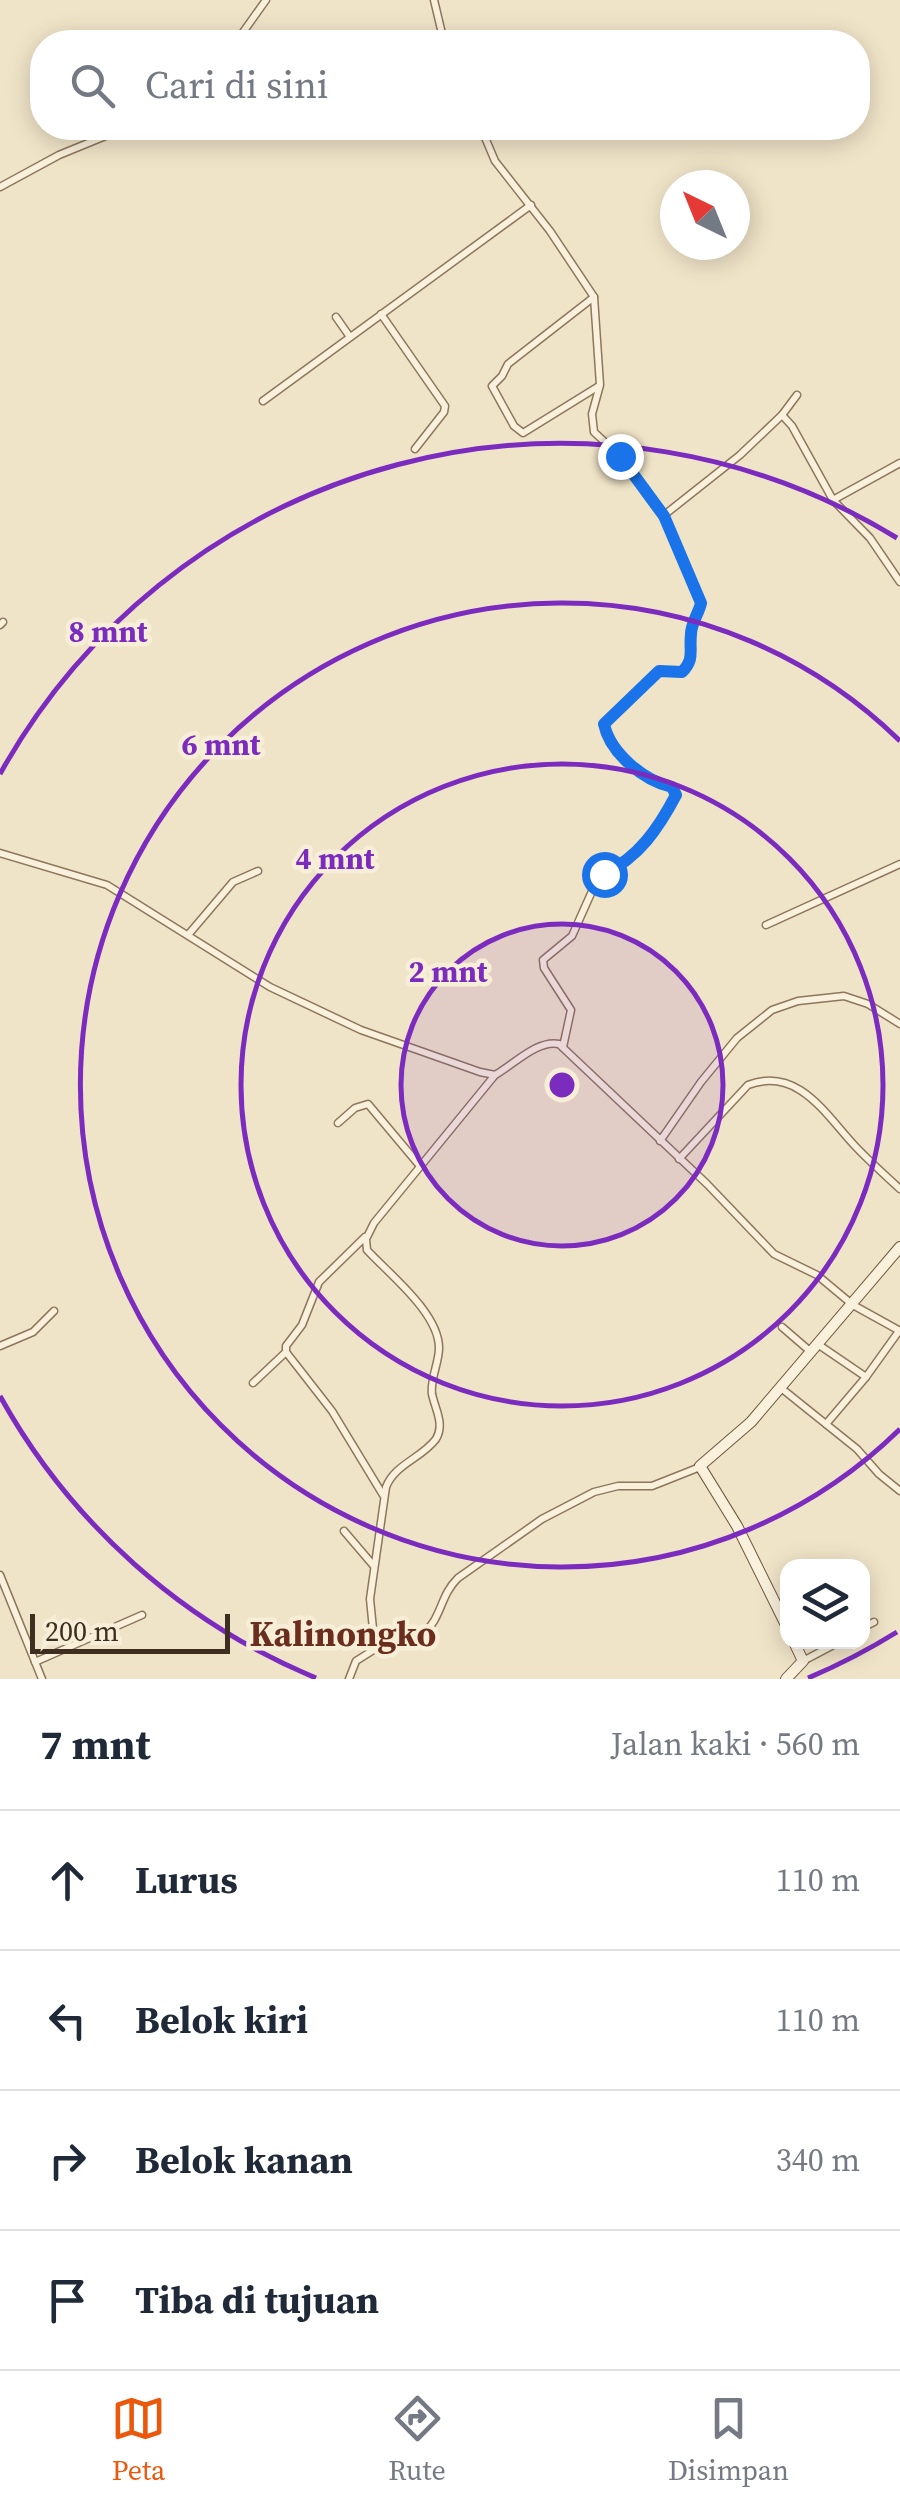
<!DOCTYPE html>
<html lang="id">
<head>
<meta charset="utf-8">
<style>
	body { margin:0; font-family:"Source Serif 4",serif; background:#f2f2f3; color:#1f2937 }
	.controls { position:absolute; right:30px; bottom:30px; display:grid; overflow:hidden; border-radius:20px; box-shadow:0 5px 25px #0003 }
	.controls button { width:90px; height:90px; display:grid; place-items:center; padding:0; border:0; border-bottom:2px solid #e0e1e3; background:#fff; color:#1f2937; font:50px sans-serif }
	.compass { position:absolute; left:660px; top:170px; width:90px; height:90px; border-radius:50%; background:#fff; box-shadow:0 5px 25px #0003; rotate:317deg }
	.scale { position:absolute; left:30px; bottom:25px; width:200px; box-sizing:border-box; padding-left:10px; border:5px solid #3d2e20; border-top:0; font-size:28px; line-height:35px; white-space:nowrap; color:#3d2e20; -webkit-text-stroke:8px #f7eed8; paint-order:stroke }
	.stop { position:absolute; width:30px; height:30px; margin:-22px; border:8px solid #1a73e8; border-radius:50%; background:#fff }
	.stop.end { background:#1a73e8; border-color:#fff; box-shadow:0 2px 10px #0008 }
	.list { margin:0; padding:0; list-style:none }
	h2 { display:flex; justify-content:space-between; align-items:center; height:130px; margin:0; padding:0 40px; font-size:42px }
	h2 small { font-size:32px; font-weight:400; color:#747a83 }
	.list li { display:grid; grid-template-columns:65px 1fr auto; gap:30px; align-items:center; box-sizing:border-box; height:140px; padding:0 40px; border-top:2px solid #e0e1e3 }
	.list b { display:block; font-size:38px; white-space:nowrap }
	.list em { font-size:32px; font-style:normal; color:#747a83 }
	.icon { flex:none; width:55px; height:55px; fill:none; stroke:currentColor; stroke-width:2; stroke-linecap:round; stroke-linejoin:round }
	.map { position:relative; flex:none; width:900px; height:1679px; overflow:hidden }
	.search { position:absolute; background:#fff; box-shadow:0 5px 25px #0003; left:30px; right:30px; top:30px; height:110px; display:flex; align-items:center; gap:25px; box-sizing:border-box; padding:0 35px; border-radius:40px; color:#747a83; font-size:38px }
	.sheet { height:690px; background:#fff }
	nav { display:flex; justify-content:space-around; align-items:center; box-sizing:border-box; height:140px; border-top:2px solid #e0e1e3; background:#fff; font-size:28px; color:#747a83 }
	nav a { display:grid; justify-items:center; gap:5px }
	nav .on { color:#ea580c }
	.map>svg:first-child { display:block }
</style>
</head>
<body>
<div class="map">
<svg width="900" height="1679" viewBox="0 0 900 1679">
	<rect width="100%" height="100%" fill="#f0e4c8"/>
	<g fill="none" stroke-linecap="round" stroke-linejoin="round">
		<g stroke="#8d765c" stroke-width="9">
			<g id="street">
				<polyline points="434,0 444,42"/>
				<polyline points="236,42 266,0"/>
				<path d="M481,128l14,33 55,70 44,66 6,88 -8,29 2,18 27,25 42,59 38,87c-2,8 -6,15 -9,23 -5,18 6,31 -10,46l-23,-1 -55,53c4,29 41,57 68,63l4,8 -19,33 -22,26 -38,26 -25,56 -29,24 1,8 27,42 -8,37"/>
				<polyline points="0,187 59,155 125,128"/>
				<polyline points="594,297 508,364 502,376 492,386 514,426 523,433 599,386"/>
				<polyline points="381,314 445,406 444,412 415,449"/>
				<polyline points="336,317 350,337"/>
				<polyline points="263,401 531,205"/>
				<polyline points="782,415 797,395"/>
				<polyline points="833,500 900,463"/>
				<polyline points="663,516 740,455 782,415 792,426 833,500 870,538 900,582"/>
				<polyline points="0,625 3,622"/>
				<path d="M0,853l107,32 163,102 91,43 119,42 15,3c18,-10 43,-36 64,-31l148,140 67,70 43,21 36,30 47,26"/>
				<polyline points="766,925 900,864"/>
				<polyline points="188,935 233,882 258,871"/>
				<polyline points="338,1123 355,1108 368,1104 420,1166"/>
				<polyline points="660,1141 701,1082 737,1038 772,1010 798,1001 844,996 868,1004 900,1024"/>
				<path d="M679,1159l69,-74c50,-19 78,30 107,61 14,15 30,29 45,43"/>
				<polyline points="365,1237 319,1282 302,1325 286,1346 286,1352 332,1411 383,1495"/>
				<polyline points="782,1327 811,1352"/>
				<polyline points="819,1345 866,1377"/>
				<polyline points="0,1346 33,1332 54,1311"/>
				<polyline points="253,1383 286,1352"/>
				<polyline points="781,1388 857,1449 879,1474 900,1491"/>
				<polyline points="826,1424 866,1377 899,1331"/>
				<polyline points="344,1531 373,1565"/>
				<polyline points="0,1575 42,1679"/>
				<polyline points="862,1628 874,1622"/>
				<path d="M375,1649c18,-6 49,-10 59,-28 9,-16 10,-29 24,-43l84,-59 52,-27 24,-6h34l48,-19"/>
				<polyline points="803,1661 839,1642"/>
				<polyline points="35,1662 142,1615"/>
				<path d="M349,1679l7,-18 19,-12 -5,-50 16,-112c9,-23 36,-29 50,-48 9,-15 -1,-30 -4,-45 -2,-15 7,-31 7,-46 0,-35 -50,-74 -72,-98l-1,-11 8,-16 121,-148"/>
			</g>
		</g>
		<g stroke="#6f573f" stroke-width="12">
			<g id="secondary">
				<polyline points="788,1629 737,1526 700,1466 751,1422 900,1247"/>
				<polyline points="786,1679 803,1661 794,1642"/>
			</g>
		</g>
		<use href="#street" stroke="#faf1dc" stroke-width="6"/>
		<use href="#secondary" stroke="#faf1dc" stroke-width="10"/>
	</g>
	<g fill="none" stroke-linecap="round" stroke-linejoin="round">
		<path stroke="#1a73e8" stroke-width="12" d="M604,874c35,-17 54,-45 72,-79l-4,-8c-28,-6 -62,-34 -68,-63l55,-53 23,1c13,-13 7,-21 9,-38 0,-11 8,-21 10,-31l-37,-87 -44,-60"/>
	</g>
	<circle cx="562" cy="1085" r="161" fill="#7b2cbf" fill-opacity=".12"/>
	<g fill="none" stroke="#7b2cbf" stroke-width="5">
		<circle cx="562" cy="1085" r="161"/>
		<circle cx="562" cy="1085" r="321"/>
		<path d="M900 1429A482 482 0 1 1 900 741"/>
		<path d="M897 1632A642 642 0 0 1 808 1678M316 1678A642 642 0 0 1 0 1396M0 774A642 642 0 0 1 897 538"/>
	</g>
	<g text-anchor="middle" stroke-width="9" stroke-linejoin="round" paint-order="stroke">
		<g font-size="35" font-weight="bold" fill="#6b2e1e" stroke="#f7eed8">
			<text x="343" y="1646">Kalinongko</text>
		</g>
	</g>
	<circle cx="562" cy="1085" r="15" fill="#7b2cbf" stroke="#f7eed8" stroke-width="5"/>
	<g font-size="30" text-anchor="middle" font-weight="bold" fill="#7b2cbf" stroke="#f7eed8" stroke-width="9" stroke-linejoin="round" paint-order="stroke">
		<text x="108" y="642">8 mnt</text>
		<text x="221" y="755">6 mnt</text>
		<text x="335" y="869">4 mnt</text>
		<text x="448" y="982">2 mnt</text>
	</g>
</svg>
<div class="controls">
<button><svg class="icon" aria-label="layers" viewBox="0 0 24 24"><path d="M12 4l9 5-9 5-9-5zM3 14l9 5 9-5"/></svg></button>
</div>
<svg class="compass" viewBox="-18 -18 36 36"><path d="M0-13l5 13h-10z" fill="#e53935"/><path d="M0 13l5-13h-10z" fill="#747a83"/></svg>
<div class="scale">200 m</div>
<div class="stop" style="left:604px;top:874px"></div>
<div class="stop end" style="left:620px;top:456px"></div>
<div class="search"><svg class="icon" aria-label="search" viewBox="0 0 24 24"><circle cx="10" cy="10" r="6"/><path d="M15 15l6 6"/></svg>Cari di sini</div>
</div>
<section class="sheet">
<h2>7 mnt<small>Jalan kaki · 560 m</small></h2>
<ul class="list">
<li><svg class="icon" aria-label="ahead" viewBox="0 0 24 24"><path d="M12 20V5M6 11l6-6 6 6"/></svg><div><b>Lurus</b></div><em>110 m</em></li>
<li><svg class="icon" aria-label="left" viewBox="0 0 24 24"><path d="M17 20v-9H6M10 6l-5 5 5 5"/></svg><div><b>Belok kiri</b></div><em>110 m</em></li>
<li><svg class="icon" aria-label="right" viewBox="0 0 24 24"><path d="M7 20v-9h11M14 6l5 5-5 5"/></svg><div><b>Belok kanan</b></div><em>340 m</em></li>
<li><svg class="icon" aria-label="arrive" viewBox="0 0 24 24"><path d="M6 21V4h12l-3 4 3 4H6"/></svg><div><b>Tiba di tujuan</b></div></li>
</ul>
</section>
<nav>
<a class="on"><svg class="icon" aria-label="map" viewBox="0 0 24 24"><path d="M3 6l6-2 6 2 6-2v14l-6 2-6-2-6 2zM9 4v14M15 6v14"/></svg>Peta</a>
<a><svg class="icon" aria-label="directions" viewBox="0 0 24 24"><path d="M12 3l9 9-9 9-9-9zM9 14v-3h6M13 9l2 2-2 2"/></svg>Rute</a>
<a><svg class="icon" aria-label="saved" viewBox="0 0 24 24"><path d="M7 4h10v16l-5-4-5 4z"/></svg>Disimpan</a>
</nav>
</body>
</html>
